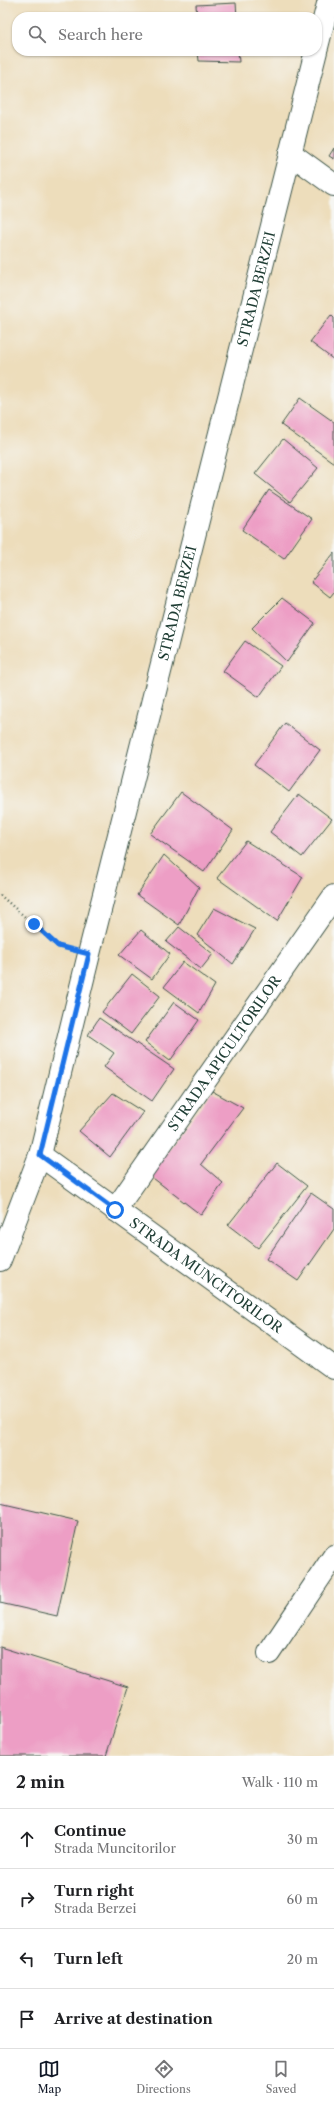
<!DOCTYPE html>
<html lang="en">
<head>
<meta charset="utf-8">
<style>
	body { margin:0; font-family:"Libre Caslon Text",serif; background:#f6f6f6; color:#202124 }
	.stop { position:absolute; width:12px; height:12px; margin:-9px; border:3px solid #1a73e8; border-radius:50%; background:#fff }
	.stop.end { background:#1a73e8; border-color:#fff; box-shadow:0 1px 4px #0008 }
	.list { margin:0; padding:0; list-style:none }
	h2 { display:flex; justify-content:space-between; align-items:center; height:52px; margin:0; padding:0 16px; font-size:17px }
	h2 small { font-size:13px; font-weight:400; color:#757577 }
	.list li { display:grid; grid-template-columns:26px 1fr auto; gap:12px; align-items:center; box-sizing:border-box; height:60px; padding:0 16px; border-top:1px solid #e0e0e0 }
	.list b { display:block; font-size:15px; white-space:nowrap }
	.list p { margin:0; font-size:13px; white-space:nowrap; color:#757577 }
	.list em { font-size:13px; font-style:normal; color:#757577 }
	.icon { flex:none; width:22px; height:22px; fill:none; stroke:currentColor; stroke-width:2; stroke-linecap:round; stroke-linejoin:round }
	.map { position:relative; flex:none; width:334px; height:1756px; overflow:hidden }
	.search { position:absolute; background:#fff; box-shadow:0 1px 3px #0004; left:12px; right:12px; top:12px; height:44px; display:flex; align-items:center; gap:10px; box-sizing:border-box; padding:0 14px; border-radius:16px; color:#757577; font-size:15px }
	.sheet { height:292px; background:#fff }
	nav { display:flex; justify-content:space-around; align-items:center; box-sizing:border-box; height:56px; border-top:1px solid #e0e0e0; background:#fff; font-size:11px; color:#757577 }
	nav a { display:grid; justify-items:center; gap:2px }
	nav .on { color:#111827 }
	.map>svg:first-child { display:block }
</style>
</head>
<body>
<div class="map">
<svg width="334" height="1756" viewBox="0 0 334 1756">
	<rect width="100%" height="100%" fill="#f6f6f2"/>
	<filter id="ink" filterUnits="userSpaceOnUse"><feTurbulence type="fractalNoise" baseFrequency=".025" numOctaves="2"/><feDisplacementMap in="SourceGraphic" scale="8" xChannelSelector="R" yChannelSelector="G"/><feConvolveMatrix kernelMatrix="1 2 1 2 8 2 1 2 1" color-interpolation-filters="sRGB"/></filter>
	<filter id="wash" filterUnits="userSpaceOnUse"><feTurbulence type="fractalNoise" baseFrequency=".012" numOctaves="4" result="noise"/><feDisplacementMap in="SourceGraphic" scale="16" xChannelSelector="R" yChannelSelector="G"/><feGaussianBlur stdDeviation="0.9" result="paint"/><feColorMatrix in="noise" values="0 0 0 0 0 0 0 0 0 0 0 0 0 0 0 0 0 1.4 0 .05"/><feComposite in="paint" operator="in"/></filter>
	<g filter="url(#wash)">
		<rect width="100%" height="100%" fill="#edddbb"/>
		<g id="blocks">
			<g fill="#ed9ec5">
				<polygon points="236,3 237,17 197,17 196,5"/>
				<polygon points="198,51 238,51 239,62 199,61"/>
				<polygon points="334,148 334,159 329,156"/>
				<polygon points="331,315 334,318 334,360 310,342"/>
				<polygon points="300,398 334,422 334,463 281,425"/>
				<polygon points="283,439 318,468 290,502 255,474"/>
				<polygon points="269,490 312,519 284,559 242,530"/>
				<polygon points="334,553 334,592 330,597 311,582"/>
				<polygon points="282,598 315,623 287,662 252,628"/>
				<polygon points="245,641 281,666 259,697 223,671"/>
				<polygon points="285,723 320,750 289,792 254,765"/>
				<polygon points="181,792 233,830 204,872 150,834"/>
				<polygon points="299,794 332,819 302,857 270,832"/>
				<polygon points="246,841 303,877 277,921 217,878"/>
				<polygon points="164,855 199,887 179,925 137,895"/>
				<polygon points="214,908 255,929 233,964 197,935"/>
				<polygon points="179,927 213,954 201,969 166,942"/>
				<polygon points="141,930 170,954 152,979 119,955"/>
				<polygon points="183,962 215,985 199,1013 164,987"/>
				<polygon points="132,974 160,996 131,1034 102,1012"/>
				<polygon points="174,1002 199,1020 170,1061 145,1042"/>
				<polygon points="99,1018 174,1069 152,1101 104,1067 114,1053 88,1035"/>
				<polygon points="212,1091 243,1108 201,1164 223,1183 201,1215 149,1175"/>
				<polygon points="113,1093 143,1112 110,1157 79,1131"/>
				<polygon points="277,1163 307,1186 258,1248 228,1225"/>
				<polygon points="311,1193 334,1209 334,1229 298,1281 266,1259"/>
				<polygon points="0,1503 78,1521 57,1616 0,1603"/>
				<polygon points="0,1647 128,1687 106,1756 0,1756"/>
			</g>
		</g>
	</g>
	<g filter="url(#ink)">
		<use href="#blocks" fill-opacity="0" stroke="#3e5548" stroke-width="1"/>
		<g fill="none" stroke-linecap="round" stroke-linejoin="round">
			<g stroke="#3e5548" stroke-width="24">
				<g id="minor">
					<polyline points="317,47 329,0"/>
					<polyline points="290,153 334,185"/>
					<path id="s1" d="M40,1155l294,213"/>
					<path id="s2" d="M115,1210l219,-314"/>
					<path id="s3" d="M0,1260l40,-105 49,-201 227,-903"/>
					<polyline points="269,1653 334,1556"/>
				</g>
			</g>
			<polyline stroke="#3e5548" stroke-width="2.5" stroke-dasharray="1 3" stroke-linecap="butt" points="0,895 58,946 66,948"/>
			<use href="#minor" stroke="#fff" stroke-width="22"/>
		</g>
	</g>
	<g fill="none" stroke-linecap="round" stroke-linejoin="round" filter="url(#ink)">
		<polyline stroke="#1a73e8" stroke-width="5" points="34,924 58,946 89,954 40,1155 115,1210"/>
	</g>
	<g text-anchor="middle" stroke-width="3.5" stroke-linejoin="round" paint-order="stroke">
		<g font-size="14" fill="#1f3d34" stroke="#f6f6f2">
			<text dy="5" stroke="none"><textPath href="#s3" startOffset="1005">STRADA BERZEI</textPath></text>
			<text dy="5" stroke="none"><textPath href="#s3" startOffset="681">STRADA BERZEI</textPath></text>
			<text dy="5" stroke="none"><textPath href="#s2" startOffset="191">STRADA APICULTORILOR</textPath></text>
			<text dy="5" stroke="none"><textPath href="#s1" startOffset="205">STRADA MUNCITORILOR</textPath></text>
		</g>
	</g>
</svg>
<div class="stop" style="left:115px;top:1210px"></div>
<div class="stop end" style="left:34px;top:924px"></div>
<div class="search"><svg class="icon" aria-label="search" viewBox="0 0 24 24"><circle cx="10" cy="10" r="6"/><path d="M15 15l6 6"/></svg>Search here</div>
</div>
<section class="sheet">
<h2>2 min<small>Walk · 110 m</small></h2>
<ul class="list">
<li><svg class="icon" aria-label="ahead" viewBox="0 0 24 24"><path d="M12 20V5M6 11l6-6 6 6"/></svg><div><b>Continue</b><p>Strada Muncitorilor</p></div><em>30 m</em></li>
<li><svg class="icon" aria-label="right" viewBox="0 0 24 24"><path d="M7 20v-9h11M14 6l5 5-5 5"/></svg><div><b>Turn right</b><p>Strada Berzei</p></div><em>60 m</em></li>
<li><svg class="icon" aria-label="left" viewBox="0 0 24 24"><path d="M17 20v-9H6M10 6l-5 5 5 5"/></svg><div><b>Turn left</b></div><em>20 m</em></li>
<li><svg class="icon" aria-label="arrive" viewBox="0 0 24 24"><path d="M6 21V4h12l-3 4 3 4H6"/></svg><div><b>Arrive at destination</b></div></li>
</ul>
</section>
<nav>
<a class="on"><svg class="icon" aria-label="map" viewBox="0 0 24 24"><path d="M3 6l6-2 6 2 6-2v14l-6 2-6-2-6 2zM9 4v14M15 6v14"/></svg>Map</a>
<a><svg class="icon" aria-label="directions" viewBox="0 0 24 24"><path d="M12 3l9 9-9 9-9-9zM9 14v-3h6M13 9l2 2-2 2"/></svg>Directions</a>
<a><svg class="icon" aria-label="saved" viewBox="0 0 24 24"><path d="M7 4h10v16l-5-4-5 4z"/></svg>Saved</a>
</nav>
</body>
</html>
